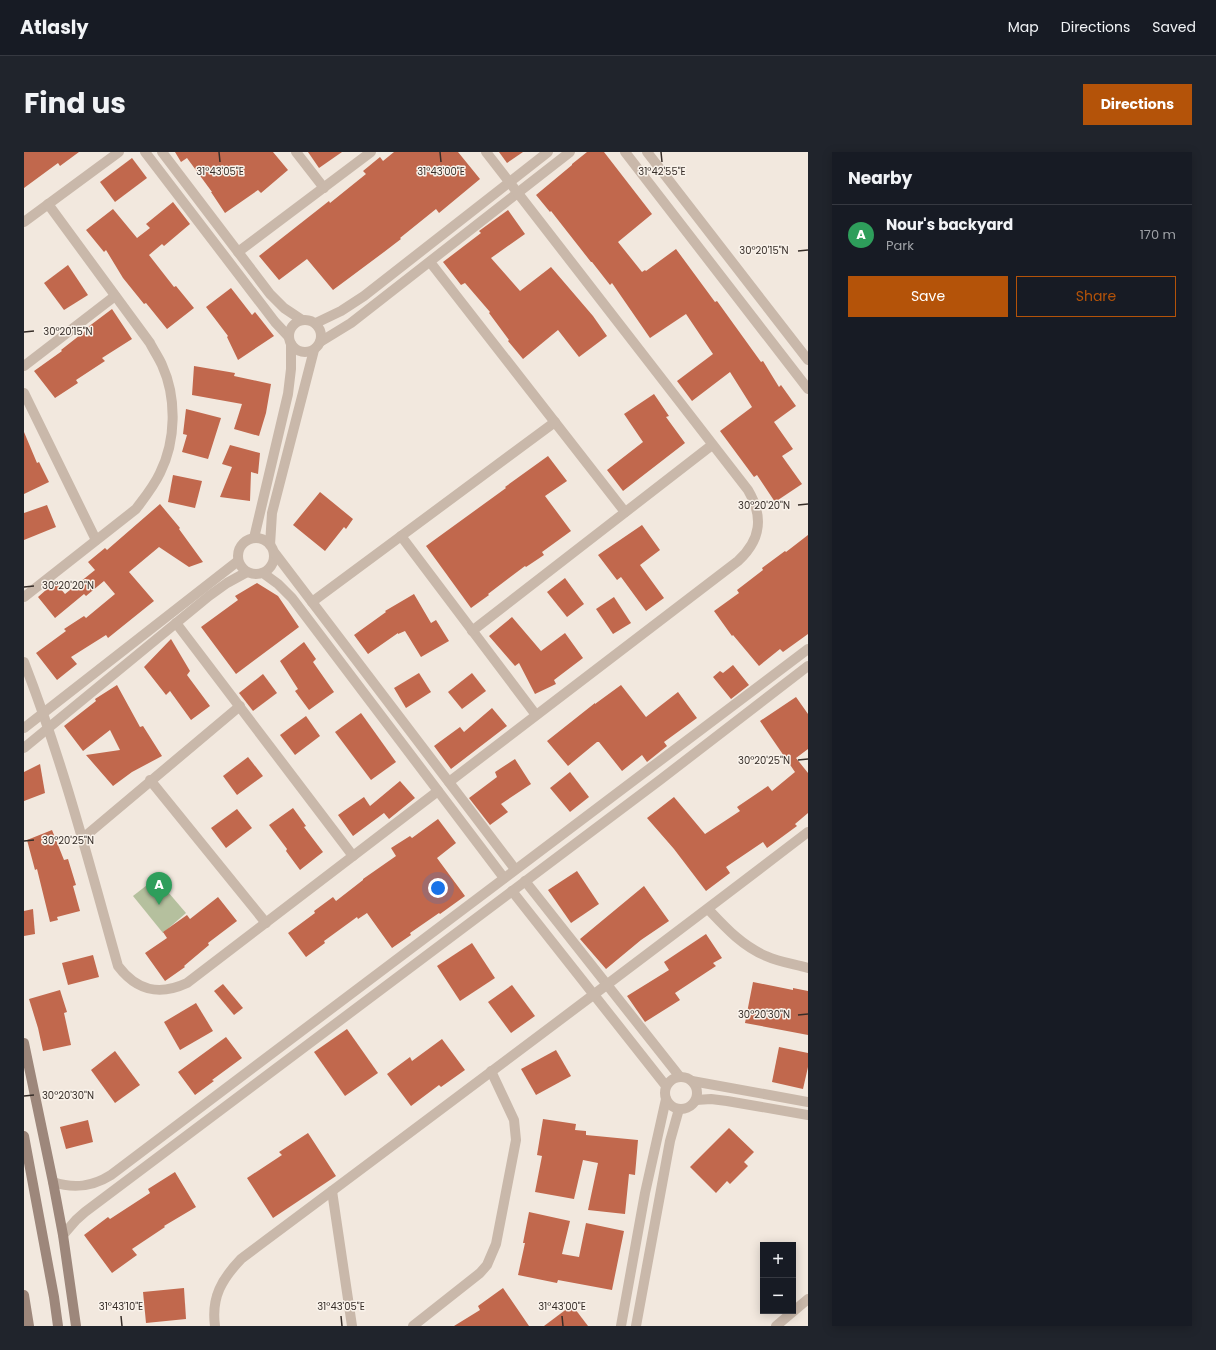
<!DOCTYPE html>
<html lang="en">
<head>
<meta charset="utf-8">
<style>
	body { margin:0; font-family:Poppins,sans-serif; background:#20242c; color:#f1f3f6 }
	.controls { position:absolute; right:12px; bottom:12px; display:grid; overflow:hidden; border-radius:0px; box-shadow:0 2px 10px #0003 }
	.controls button { width:36px; height:36px; display:grid; place-items:center; padding:0; border:0; border-bottom:1px solid #363941; background:#171b24; color:#f1f3f6; font:20px sans-serif }
	.you { position:absolute; left:414px; top:736px; width:14px; height:14px; margin:-10px; border:3px solid #fff; border-radius:50%; background:#1a73e8; box-shadow:0 0 0 6px #1a73e833 }
	.badge { display:grid; place-items:center; width:26px; height:26px; border-radius:50%; background:#b45309; color:#fff; font-size:13px; font-weight:700 }
	.pin { position:absolute; translate:-50% -33px; filter:drop-shadow(0 1px 2px #0008) }
	.pin::after { content:''; position:absolute; top:21px; width:14px; height:12px; background:inherit; clip-path:polygon(0 0,100% 0,50% 100%) }
	.list { margin:0; padding:0; list-style:none }
	h2 { display:flex; justify-content:space-between; align-items:center; height:52px; margin:0; padding:0 16px; font-size:17px }
	h2 small { font-size:13px; font-weight:400; color:#9ea1a6 }
	.list li { display:grid; grid-template-columns:26px 1fr auto; gap:12px; align-items:center; box-sizing:border-box; height:60px; padding:0 16px; border-top:1px solid #363941 }
	.list b { display:block; font-size:15px; white-space:nowrap }
	.list p { margin:0; font-size:13px; white-space:nowrap; color:#9ea1a6 }
	.list em { font-size:13px; font-style:normal; color:#9ea1a6 }
	.actions { display:flex; gap:8px; padding:12px 16px }
	.actions a { flex:1; padding:9px 0; border:1px solid #b45309; border-radius:0px; text-align:center; font-size:14px; color:#b45309 }
	.actions .main { background:#b45309; color:#fff }
	.map { position:relative; flex:none; width:784px; height:1174px; overflow:hidden; border-radius:0px }
	header { display:flex; align-items:center; gap:24px; box-sizing:border-box; height:56px; padding:0 20px; background:#171b24; border-bottom:1px solid #363941 }
	header strong { font-size:19px }
	nav { display:flex; gap:22px; margin-inline-start:auto; font-size:14px }
	.intro { display:flex; align-items:center; justify-content:space-between; box-sizing:border-box; height:96px; padding:0 24px }
	h1 { margin:0; font-size:28px }
	.button { padding:10px 18px; border-radius:0px; background:#b45309; color:#fff; font-size:14px; font-weight:700 }
	main { display:flex; gap:24px; padding:0 24px }
	aside { flex:1; background:#171b24; border-radius:0px; box-shadow:0 2px 10px #0003 }
	.map>svg:first-child { display:block }
</style>
</head>
<body>
<header>
<strong>Atlasly</strong>
<nav><a>Map</a><a>Directions</a><a>Saved</a></nav>
</header>
<div class="intro"><h1>Find us</h1><a class="button">Directions</a></div>
<main>
<div class="map">
<svg width="784" height="1174" viewBox="0 0 784 1174">
	<rect width="100%" height="100%" fill="#f2e8de"/>
	<polygon fill="#b5c09e" points="132,726 162,761 139,781 109,744"/>
	<g fill="#c1684d">
		<polygon points="0,0 55,0 36,14 34,11 0,36"/>
		<polygon points="151,0 249,0 264,18 237,41 234,38 201,61 187,40 188,40 163,6 157,10"/>
		<polygon points="284,0 318,0 295,16"/>
		<polygon points="370,0 434,0 456,27 415,61 412,57 376,86 377,87 360,100 309,138 283,107 255,128 235,104 305,49 306,51 342,22 339,19 356,5 359,9"/>
		<polygon points="475,0 499,0 483,11"/>
		<polygon points="563,0 580,0 628,62 594,90 618,120 621,118 622,119 652,97 691,150 693,149 737,210 739,209 755,235 757,233 772,254 750,270 769,297 758,304 778,332 751,350 733,323 730,325 696,279 728,255 706,220 668,249 653,229 689,202 662,162 626,186 588,131 586,133 568,110 567,110 527,59 526,60 512,43 548,13 548,12"/>
		<polygon points="108,6 123,26 91,50 76,30"/>
		<polygon points="149,50 166,72 140,94 138,92 125,103 150,135 152,134 170,156 143,177 122,151 120,152 99,126 82,98 80,100 62,78 89,57 113,86 126,76 122,72"/>
		<polygon points="484,58 501,82 467,106 496,139 527,115 569,164 583,184 555,205 534,178 499,207 484,189 485,188 465,161 466,160 441,131 437,133 419,110 457,81 455,79"/>
		<polygon points="44,113 64,143 40,158 20,131"/>
		<polygon points="207,136 228,163 231,160 250,184 214,208 203,185 204,184 182,155"/>
		<polygon points="88,157 108,187 78,206 81,209 52,228 54,231 31,246 10,219 38,199 37,198 65,176 64,175"/>
		<polygon points="170,214 211,221 210,224 247,232 242,261 235,284 210,277 218,252 168,243"/>
		<polygon points="630,242 645,264 642,265 661,291 599,339 583,318 619,290 600,262"/>
		<polygon points="162,257 197,266 184,307 158,300 163,283 159,282"/>
		<polygon points="0,280 13,311 15,310 25,330 0,342"/>
		<polygon points="206,293 236,301 234,322 227,320 226,349 196,345 208,315 198,312"/>
		<polygon points="524,304 543,329 521,344 547,379 518,400 520,403 502,415 501,414 464,442 465,443 447,456 402,394 482,336 481,335"/>
		<polygon points="149,323 178,329 171,356 144,350"/>
		<polygon points="296,340 329,367 322,377 320,375 301,399 269,373"/>
		<polygon points="136,352 156,376 155,377 179,410 165,415 135,395 105,420 130,449 84,486 82,483 47,505 53,512 33,528 12,501 42,479 40,477 60,464 62,466 91,442 80,429 62,444 60,442 31,466 14,445 31,430 41,442 71,418 64,410 81,396 83,398"/>
		<polygon points="23,353 32,375 0,388 0,361"/>
		<polygon points="618,373 636,398 616,413 640,446 622,459 597,425 593,428 574,403"/>
		<polygon points="784,383 784,482 759,500 756,497 735,514 709,483 708,484 690,459 715,441 713,438 739,418 738,416 761,399 762,400"/>
		<polygon points="541,426 560,452 543,465 523,440"/>
		<polygon points="233,431 254,444 275,475 212,522 177,475 214,448 211,444"/>
		<polygon points="390,442 407,471 412,468 425,489 397,505 381,479 374,482 374,481 344,502 330,483 362,460 361,459"/>
		<polygon points="590,445 607,471 589,482 572,457"/>
		<polygon points="488,465 517,499 541,481 559,506 530,528 532,532 511,542 495,511 491,514 465,484"/>
		<polygon points="147,487 166,519 163,523 186,554 167,568 146,539 142,543 120,515"/>
		<polygon points="280,490 292,507 289,510 310,540 285,558 271,539 274,537 256,509"/>
		<polygon points="709,513 725,533 707,547 689,525 696,519 699,521"/>
		<polygon points="395,521 407,540 382,556 370,536"/>
		<polygon points="448,521 462,539 438,557 424,540"/>
		<polygon points="239,522 253,541 229,559 215,541"/>
		<polygon points="93,533 116,575 119,574 138,604 108,620 89,634 62,603 96,598 86,578 59,599 40,574 72,549 71,547"/>
		<polygon points="597,533 622,565 654,540 673,566 640,590 643,594 623,610 618,603 598,619 575,590 573,590 544,614 523,589 571,551 571,552"/>
		<polygon points="772,545 784,562 784,597 772,606 784,621 784,661 771,672 773,674 743,696 739,690 702,715 706,721 682,739 650,697 623,666 650,645 681,682 716,659 713,655 744,634 748,639 771,620 736,569"/>
		<polygon points="468,556 483,574 427,617 410,594 436,575 440,580"/>
		<polygon points="337,561 372,610 347,628 311,580"/>
		<polygon points="282,564 296,584 271,603 256,583"/>
		<polygon points="224,605 239,624 213,643 199,624"/>
		<polygon points="491,607 507,632 477,652 484,660 466,673 445,646 473,625 471,620"/>
		<polygon points="16,612 21,641 0,649 0,620"/>
		<polygon points="546,620 565,645 546,660 526,636"/>
		<polygon points="376,629 391,646 365,667 360,661 329,684 314,663 340,645 346,654"/>
		<polygon points="269,656 282,674 280,675 299,700 276,718 262,699 263,697 245,673"/>
		<polygon points="213,657 228,676 202,696 187,676"/>
		<polygon points="414,667 432,691 413,706 441,744 416,762 415,761 386,781 387,783 368,796 343,761 334,767 333,765 300,789 301,791 282,805 264,781 291,761 290,759 309,745 312,749 339,728 339,727 372,704 367,696 386,684 388,686"/>
		<polygon points="28,678 40,708 44,707 52,733 49,734 56,759 33,765 34,768 26,770 13,717 11,718 3,688"/>
		<polygon points="553,719 575,752 547,771 524,738"/>
		<polygon points="620,734 645,769 617,788 582,817 556,787"/>
		<polygon points="194,745 213,769 184,791 185,793 160,814 161,815 141,829 121,801 143,786 139,780 163,763 166,767"/>
		<polygon points="9,757 11,782 0,784 0,759"/>
		<polygon points="682,782 698,806 689,811 692,814 651,841 656,848 621,870 603,844 645,818 640,810"/>
		<polygon points="448,791 471,826 436,849 413,814"/>
		<polygon points="69,803 75,825 44,833 38,811"/>
		<polygon points="729,830 769,838 769,836 784,839 784,883 721,871"/>
		<polygon points="199,832 219,856 210,863 190,839"/>
		<polygon points="488,833 511,864 487,881 464,850"/>
		<polygon points="36,838 43,860 40,861 47,893 19,899 14,876 5,847"/>
		<polygon points="172,851 189,879 156,898 140,870"/>
		<polygon points="323,877 354,921 321,944 290,900"/>
		<polygon points="202,885 218,906 188,928 190,929 171,943 154,920"/>
		<polygon points="418,887 441,918 417,935 415,933 387,954 363,922 386,905 388,909"/>
		<polygon points="755,895 784,901 784,915 779,937 748,930"/>
		<polygon points="532,898 547,924 512,943 497,917"/>
		<polygon points="91,899 116,933 91,951 67,918"/>
		<polygon points="519,967 552,972 551,978 562,979 562,983 614,988 611,1023 605,1022 601,1062 564,1058 574,1011 559,1008 550,1047 511,1040 518,1004 513,1003"/>
		<polygon points="64,968 69,990 42,997 36,975"/>
		<polygon points="705,976 730,1000 720,1010 724,1014 706,1032 703,1029 692,1041 666,1015"/>
		<polygon points="284,981 312,1024 249,1066 223,1026 258,1003 255,1000"/>
		<polygon points="151,1020 172,1055 140,1074 141,1075 108,1097 113,1103 88,1121 60,1083 84,1065 86,1067 126,1041 124,1037"/>
		<polygon points="505,1060 546,1069 538,1102 555,1105 562,1071 600,1079 588,1138 534,1128 533,1131 494,1123 501,1091 499,1091"/>
		<polygon points="160,1136 162,1167 122,1171 119,1140"/>
		<polygon points="479,1136 505,1174 430,1174 456,1158 454,1154"/>
		<polygon points="548,1153 564,1174 520,1174"/>
	</g>
	<g fill="none" stroke-linecap="round" stroke-linejoin="round">
		<g stroke="#c9b8aa" stroke-width="10">
			<polyline points="121,0 251,170 265,185"/>
			<polyline points="138,0 246,142 260,156 278,168"/>
			<polyline points="272,0 300,36"/>
			<polyline points="601,0 784,237"/>
			<polyline points="623,0 784,208"/>
			<polyline points="0,70 95,0"/>
			<polyline points="214,100 347,0"/>
			<polyline points="406,110 601,360"/>
			<circle cx="281" cy="184" r="16"/>
			<polyline points="292,171 317,159 340,144 524,0"/>
			<polyline points="296,190 327,171 546,0"/>
			<polyline points="0,214 91,144"/>
			<polyline points="0,241 72,388"/>
			<polyline points="377,384 512,563"/>
			<circle cx="232" cy="404" r="18"/>
			<polyline points="230,386 264,242 267,217 267,192"/>
			<polyline points="246,393 248,361 290,198"/>
			<polyline points="250,400 491,717"/>
			<polyline points="239,421 254,432 268,446 480,726"/>
			<path d="M0,445l112,-88c9,-12 18,-23 24,-36 16,-32 17,-75 2,-108 -3,-7 -8,-14 -12,-22l-102,-139"/>
			<polyline points="288,450 531,270"/>
			<polyline points="152,471 329,704"/>
			<polyline points="448,479 688,293"/>
			<path d="M0,510c39,100 65,201 94,304 19,25 41,30 69,17l251,-192"/>
			<polyline points="0,576 214,409"/>
			<polyline points="0,596 185,444 203,431 223,420"/>
			<polyline points="126,628 242,771"/>
			<path d="M425,630l289,-221c23,-21 26,-44 10,-71l-262,-338"/>
			<polyline points="59,686 216,554"/>
			<polyline points="501,729 656,925"/>
			<polyline points="488,739 642,934"/>
			<path d="M684,757c17,18 34,37 58,47 13,6 28,8 42,12"/>
			<circle cx="657" cy="941" r="16"/>
			<polyline points="668,929 784,950"/>
			<polyline points="672,948 687,947 703,949 784,963"/>
			<path d="M29,1030c21,7 39,5 58,-7l697,-526"/>
			<polyline points="308,1039 328,1174"/>
			<polyline points="39,1083 52,1068 61,1060 636,628 784,514"/>
			<path d="M191,1174c-4,-29 7,-47 26,-67 190,-142 379,-283 567,-427"/>
			<polyline points="389,1174 456,1121 463,1113 472,1092 492,988 490,968 467,919"/>
			<polyline points="597,1174 621,1041 642,947"/>
			<polyline points="612,1174 646,989 655,957"/>
			<polyline points="752,1174 784,1147"/>
		</g>
		<g stroke="#9d877b" stroke-width="10">
			<polyline points="0,891 29,1030 39,1083 52,1174"/>
			<polyline points="0,984 30,1145 34,1174"/>
			<polyline points="0,1143 5,1174"/>
		</g>
	</g>
	<path fill="none" stroke="#372e29" stroke-width="1.5" d="M195,0l1,10M416,0l1,10M637,0l1,10M774,99l10,-1M0,180l10,-1M774,353l10,-1M0,435l10,-1M774,608l10,-1M0,689l10,-1M774,863l10,-1M0,944l10,-1M97,1164l1,10M317,1164l1,10M538,1164l1,10"/>
	<g font-size="10" text-anchor="middle" fill="#372e29" stroke="#f9f2ea" stroke-width="3" stroke-linejoin="round" paint-order="stroke">
		<text x="196" y="23">31°43'05"E</text>
		<text x="417" y="23">31°43'00"E</text>
		<text x="638" y="23">31°42'55"E</text>
		<text x="740" y="102">30°20'15"N</text>
		<text x="44" y="183">30°20'15"N</text>
		<text x="740" y="357">30°20'20"N</text>
		<text x="44" y="437">30°20'20"N</text>
		<text x="740" y="612">30°20'25"N</text>
		<text x="44" y="692">30°20'25"N</text>
		<text x="740" y="866">30°20'30"N</text>
		<text x="44" y="947">30°20'30"N</text>
		<text x="97" y="1158">31°43'10"E</text>
		<text x="317" y="1158">31°43'05"E</text>
		<text x="538" y="1158">31°43'00"E</text>
	</g>
</svg>
<div class="controls">
<button>+</button>
<button>−</button>
</div>
<div class="you"></div>
<div class="pin badge" style="left:135px;top:753px;background:#2e9e5b">A</div>
</div>
<aside>
<h2>Nearby<small></small></h2>
<ul class="list">
<li><span class="badge" style="background:#2e9e5b">A</span><div><b>Nour's backyard</b><p>Park</p></div><em>170 m</em></li>
</ul>
<div class="actions"><a class="main">Save</a><a>Share</a></div>
</aside>
</main>
</body>
</html>
